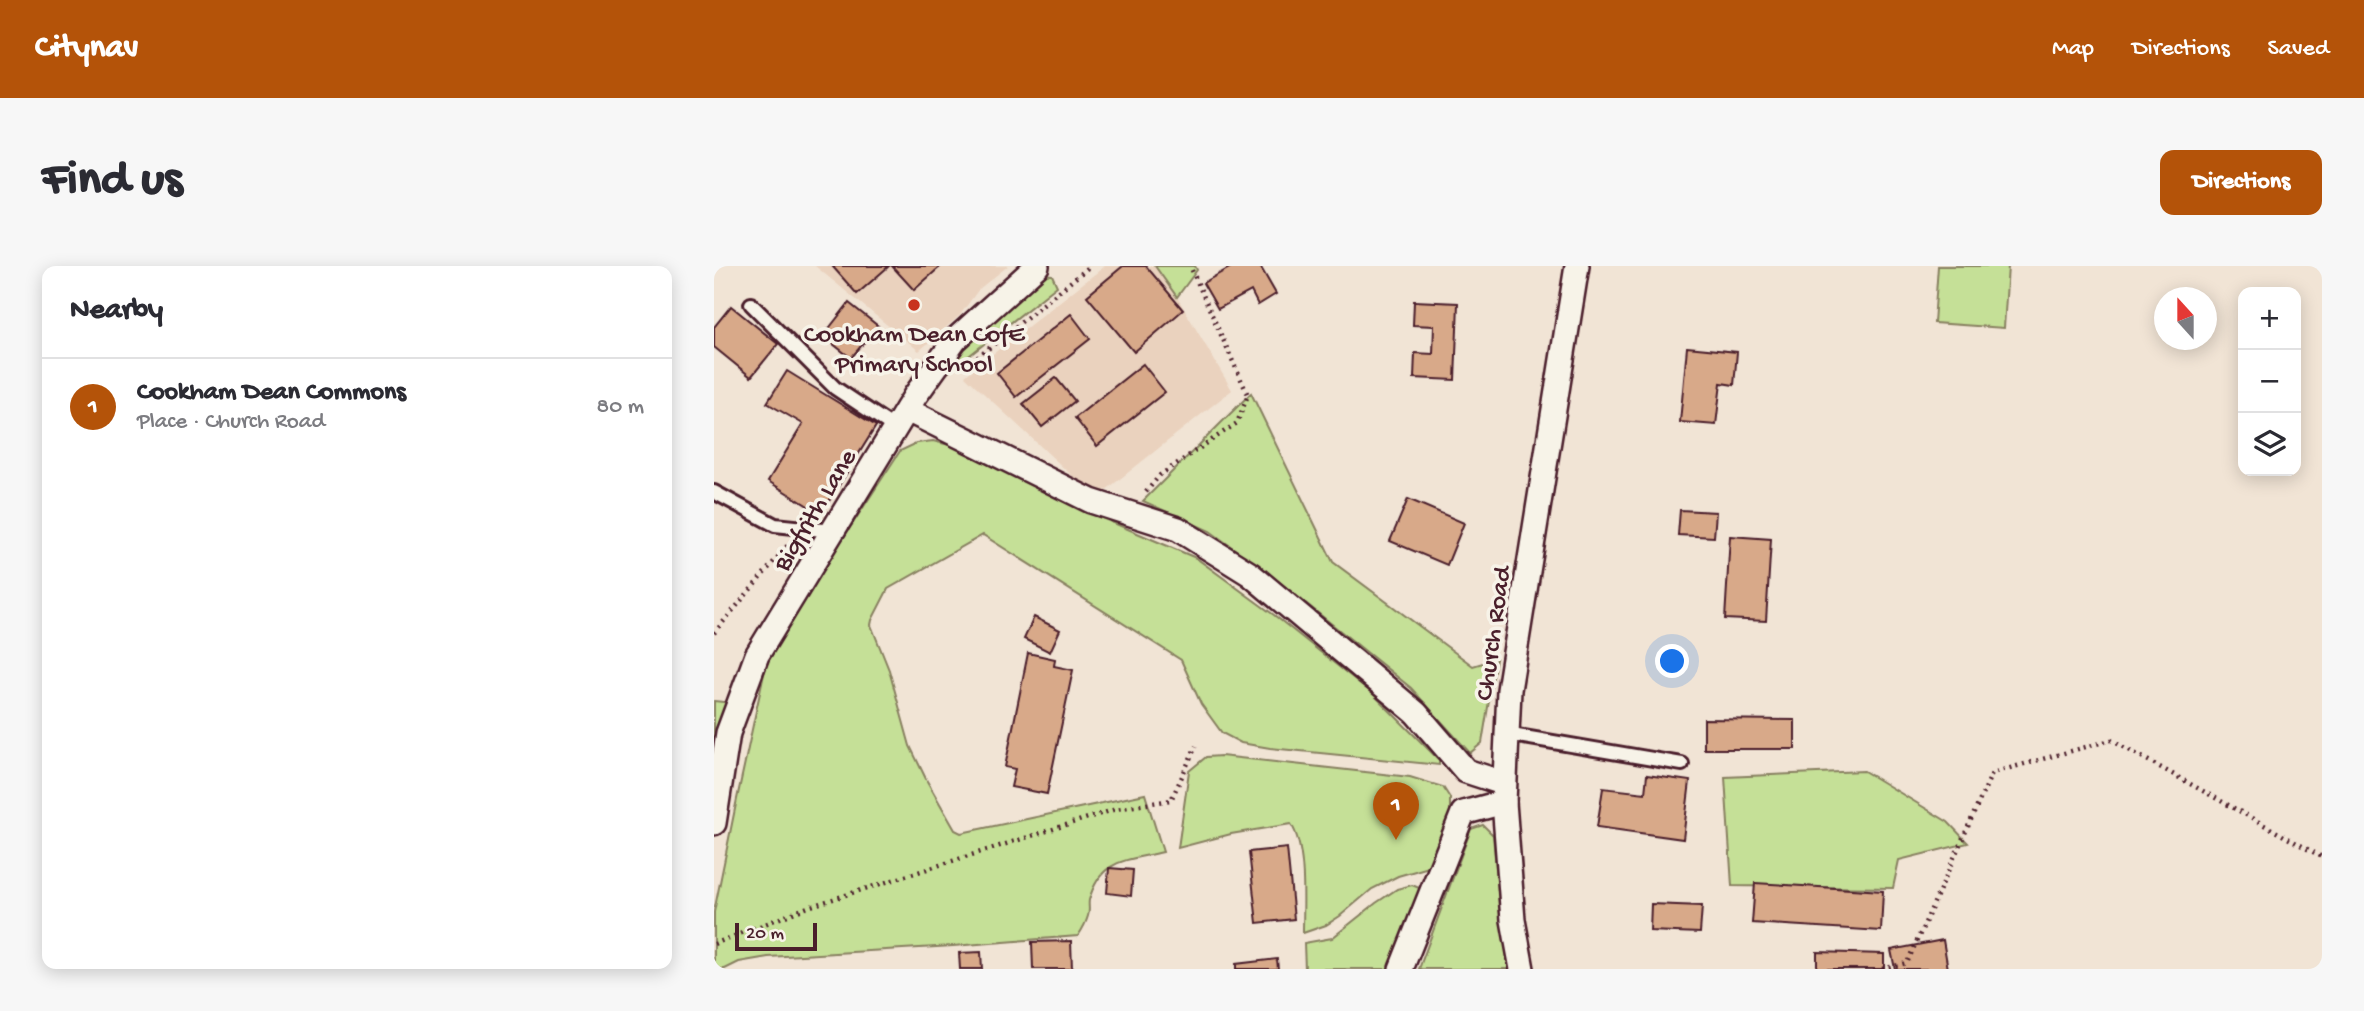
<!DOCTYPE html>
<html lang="en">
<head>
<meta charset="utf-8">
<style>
	body { margin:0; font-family:"Gochi Hand",sans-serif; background:#f7f7f7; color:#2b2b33 }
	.controls { position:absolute; right:21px; top:21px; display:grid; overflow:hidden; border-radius:14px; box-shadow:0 4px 18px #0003 }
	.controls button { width:63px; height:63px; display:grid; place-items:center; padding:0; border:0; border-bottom:2px solid #e1e1e2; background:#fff; color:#2b2b33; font:35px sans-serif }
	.compass { position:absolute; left:1440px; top:21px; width:63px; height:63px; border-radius:50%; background:#fff; box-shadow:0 4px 18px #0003; rotate:339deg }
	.scale { position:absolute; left:21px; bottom:18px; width:82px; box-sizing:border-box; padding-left:7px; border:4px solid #4a1f2b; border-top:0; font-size:19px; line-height:24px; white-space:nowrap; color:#4a1f2b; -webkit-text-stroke:5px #f7f3e8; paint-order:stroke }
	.you { position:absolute; left:959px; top:396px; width:24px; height:24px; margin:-18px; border:5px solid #fff; border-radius:50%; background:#1a73e8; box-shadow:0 0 0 10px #1a73e833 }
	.badge { display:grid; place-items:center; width:46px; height:46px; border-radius:50%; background:#b45309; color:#fff; font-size:23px; font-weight:700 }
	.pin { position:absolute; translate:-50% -58px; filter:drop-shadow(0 2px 4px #0008) }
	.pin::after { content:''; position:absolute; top:37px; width:24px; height:21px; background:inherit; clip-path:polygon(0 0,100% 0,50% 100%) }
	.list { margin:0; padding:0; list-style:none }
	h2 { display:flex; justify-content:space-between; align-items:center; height:91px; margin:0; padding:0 28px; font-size:30px }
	h2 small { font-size:23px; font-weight:400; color:#7c7c81 }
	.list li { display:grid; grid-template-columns:46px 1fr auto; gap:21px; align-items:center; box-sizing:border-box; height:98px; padding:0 28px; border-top:2px solid #e1e1e2 }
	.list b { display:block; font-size:26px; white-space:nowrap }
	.list p { margin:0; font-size:23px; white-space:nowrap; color:#7c7c81 }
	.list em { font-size:23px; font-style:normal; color:#7c7c81 }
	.icon { flex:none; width:38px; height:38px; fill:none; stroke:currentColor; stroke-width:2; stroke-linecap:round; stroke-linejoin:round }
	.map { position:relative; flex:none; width:1608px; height:703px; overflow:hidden; border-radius:14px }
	header { display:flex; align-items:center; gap:42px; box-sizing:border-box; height:98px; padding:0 35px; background:#b45309; color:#fff }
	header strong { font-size:33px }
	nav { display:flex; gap:38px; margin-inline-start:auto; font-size:24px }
	.intro { display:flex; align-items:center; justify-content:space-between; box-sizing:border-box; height:168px; padding:0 42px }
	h1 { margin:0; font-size:49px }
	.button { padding:18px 32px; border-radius:14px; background:#b45309; color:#fff; font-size:24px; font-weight:700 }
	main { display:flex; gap:42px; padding:0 42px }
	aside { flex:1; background:#fff; border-radius:14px; box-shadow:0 4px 18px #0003 }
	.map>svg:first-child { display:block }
</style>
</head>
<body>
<header>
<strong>Citynav</strong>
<nav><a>Map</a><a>Directions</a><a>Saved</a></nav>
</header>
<div class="intro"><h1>Find us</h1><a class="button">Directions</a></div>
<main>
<aside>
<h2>Nearby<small></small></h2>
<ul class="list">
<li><span class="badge">1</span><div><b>Cookham Dean Commons</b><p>Place · Church Road</p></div><em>80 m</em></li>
</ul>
</aside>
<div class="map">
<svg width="1608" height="703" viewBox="0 0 1608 703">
	<rect width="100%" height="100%" fill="#f1e4d5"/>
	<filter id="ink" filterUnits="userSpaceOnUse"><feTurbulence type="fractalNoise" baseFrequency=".0143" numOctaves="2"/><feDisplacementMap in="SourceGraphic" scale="14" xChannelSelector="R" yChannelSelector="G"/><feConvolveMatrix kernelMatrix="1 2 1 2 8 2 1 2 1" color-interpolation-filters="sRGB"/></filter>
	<g filter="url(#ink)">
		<g fill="#ead2be">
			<polygon points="101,0 294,0 265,23 246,49 205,85"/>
			<polygon points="391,0 441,0 463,31 518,124 382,232 251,110"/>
		</g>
		<g fill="#c5e097" stroke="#888061" stroke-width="2">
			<polygon points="441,0 481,0 483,4 463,31"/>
			<polygon points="1224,0 1294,0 1290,62 1220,57"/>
			<polygon points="327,8 338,9 343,20 217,120 227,103"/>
			<polygon points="537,127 619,296 759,400 782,393 768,477 756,487 697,422 568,318 496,265 429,235"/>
			<path d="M219,175l33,8 103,55 127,54 78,57 99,79 66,66v5l-169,-17 -29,-5 -19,-10 -21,-29 -20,-44 -198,-125 -95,54 -16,31 -1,5 18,45 21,76 17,35 28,49 6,3 184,-39 18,58c-37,9 -62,6 -74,48 -1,5 1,11 -1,16 -2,7 -6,14 -10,20l-125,10 -185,11 -29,5 -14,7h-11v-57l23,-113 27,-125 12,-39 24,-44 42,-51 58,-89 17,-8z"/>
			<polygon points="0,435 19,437 0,524"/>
			<path d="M507,490l189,21 33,10 7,11v16l-21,53 -31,9 -26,13 -32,27 -14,9 -23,8c0,-29 4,-85 -12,-109l-60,10 -53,14 11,-77 17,-14z"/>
			<polygon points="1150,505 1234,556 1254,577 1185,594 1179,622 1018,620 1011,511"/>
			<polygon points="769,559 779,569 786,647 795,703 705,703 757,563"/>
			<polygon points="698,619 710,624 681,703 591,703 590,677 618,672 662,637 683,623"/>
		</g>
		<g fill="#d8a989" stroke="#4a1f2b" stroke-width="2">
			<polygon points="121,0 175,0 143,28 119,1"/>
			<polygon points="178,0 227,0 200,24"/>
			<polygon points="409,0 432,0 469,44 420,86 373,30"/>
			<polygon points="519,0 546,0 562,28 544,39 537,25 504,43 489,17"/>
			<polygon points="700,35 744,37 741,114 700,112 701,87 719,88 720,60 699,59"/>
			<polygon points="135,37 164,60 137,92 109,70"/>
			<polygon points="17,40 64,78 37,111 0,81 0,61"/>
			<polygon points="357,48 376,73 302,131 283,107"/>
			<polygon points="973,81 1023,86 1020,119 1007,117 1002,159 966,156"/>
			<polygon points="429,98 451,126 383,180 361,152"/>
			<polygon points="73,105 162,160 107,248 54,215 89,158 53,137"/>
			<polygon points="342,112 361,135 328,161 309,138"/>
			<polygon points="694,233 750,257 733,299 676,275"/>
			<polygon points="966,244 1002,246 1000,271 964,269"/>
			<polygon points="1016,270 1057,273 1052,355 1011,353"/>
			<polygon points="320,351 346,364 336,386 310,373"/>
			<polygon points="314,387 341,393 340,400 359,404 333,528 297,521 301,503 291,501"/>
			<polygon points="990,453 1081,454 1081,483 990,483"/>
			<polygon points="933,509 976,515 969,573 883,561 889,522 931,527"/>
			<polygon points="573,582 580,653 543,657 535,586"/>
			<polygon points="395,602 419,604 417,630 393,627"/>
			<polygon points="1041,617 1169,625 1167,665 1038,657"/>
			<polygon points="937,638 988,640 986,667 936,665"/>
			<polygon points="1229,674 1234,703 1181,703 1177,684"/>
			<polygon points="357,675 358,703 319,703 318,676"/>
			<polygon points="267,686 268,703 246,703 245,687"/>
			<polygon points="1103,686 1170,688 1170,703 1103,703"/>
			<polygon points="563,693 564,703 522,703 522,698"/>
		</g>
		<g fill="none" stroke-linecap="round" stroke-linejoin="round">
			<g stroke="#4a1f2b" stroke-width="18">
				<g id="lane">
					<polyline points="37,38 121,122 181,162"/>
					<polyline points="0,226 61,259 119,265"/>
					<polyline points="792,468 968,498"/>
				</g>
			</g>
			<g stroke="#4a1f2b" stroke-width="28">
				<g id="street">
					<polyline points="193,144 377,235 464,263 536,308 702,447 752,505 789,517"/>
					<polyline points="790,536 799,654 808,703"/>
					<polyline points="0,557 14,467 43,389 201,130 241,74 323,0"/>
					<polyline points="687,703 749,547 790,536 795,424 863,0"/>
				</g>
			</g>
			<g stroke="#4a1f2b" stroke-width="4.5" stroke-dasharray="2 5" stroke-linecap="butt">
				<polyline points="258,96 376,0"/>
				<polyline points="432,226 446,209 523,157 534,129 476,0"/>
				<polyline points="0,367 74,279"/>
				<polyline points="0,678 94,641 402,543 457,534 482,480"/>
				<polyline points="1168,703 1193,697 1278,507 1397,474 1608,591"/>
			</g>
			<use href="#lane" stroke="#f7f3e8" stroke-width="12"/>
			<use href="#street" stroke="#f7f3e8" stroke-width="23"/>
		</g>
	</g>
	<circle fill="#c8321e" stroke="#f7f3e8" stroke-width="2.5" cx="200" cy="39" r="7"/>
	<g text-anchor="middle" stroke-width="7" stroke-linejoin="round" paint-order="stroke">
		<g font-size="26" fill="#4a1f2b" stroke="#f7f3e8">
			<text x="200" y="75">Cookham Dean CofE<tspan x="200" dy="30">Primary School</tspan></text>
		</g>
		<g font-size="26" fill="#4a1f2b" stroke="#f7f3e8">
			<text transform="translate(99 243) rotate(-59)" y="9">Bigfrith Lane</text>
			<text transform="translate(777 367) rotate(-82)" y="9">Church Road</text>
		</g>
	</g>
</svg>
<div class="controls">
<button>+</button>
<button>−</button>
<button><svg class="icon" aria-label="layers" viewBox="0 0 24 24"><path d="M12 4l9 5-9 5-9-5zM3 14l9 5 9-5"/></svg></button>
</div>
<svg class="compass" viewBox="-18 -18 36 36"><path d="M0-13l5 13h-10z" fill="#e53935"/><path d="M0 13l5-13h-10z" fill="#7c7c81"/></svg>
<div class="scale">20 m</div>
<div class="you"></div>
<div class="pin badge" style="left:682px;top:574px">1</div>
</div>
</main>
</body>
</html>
